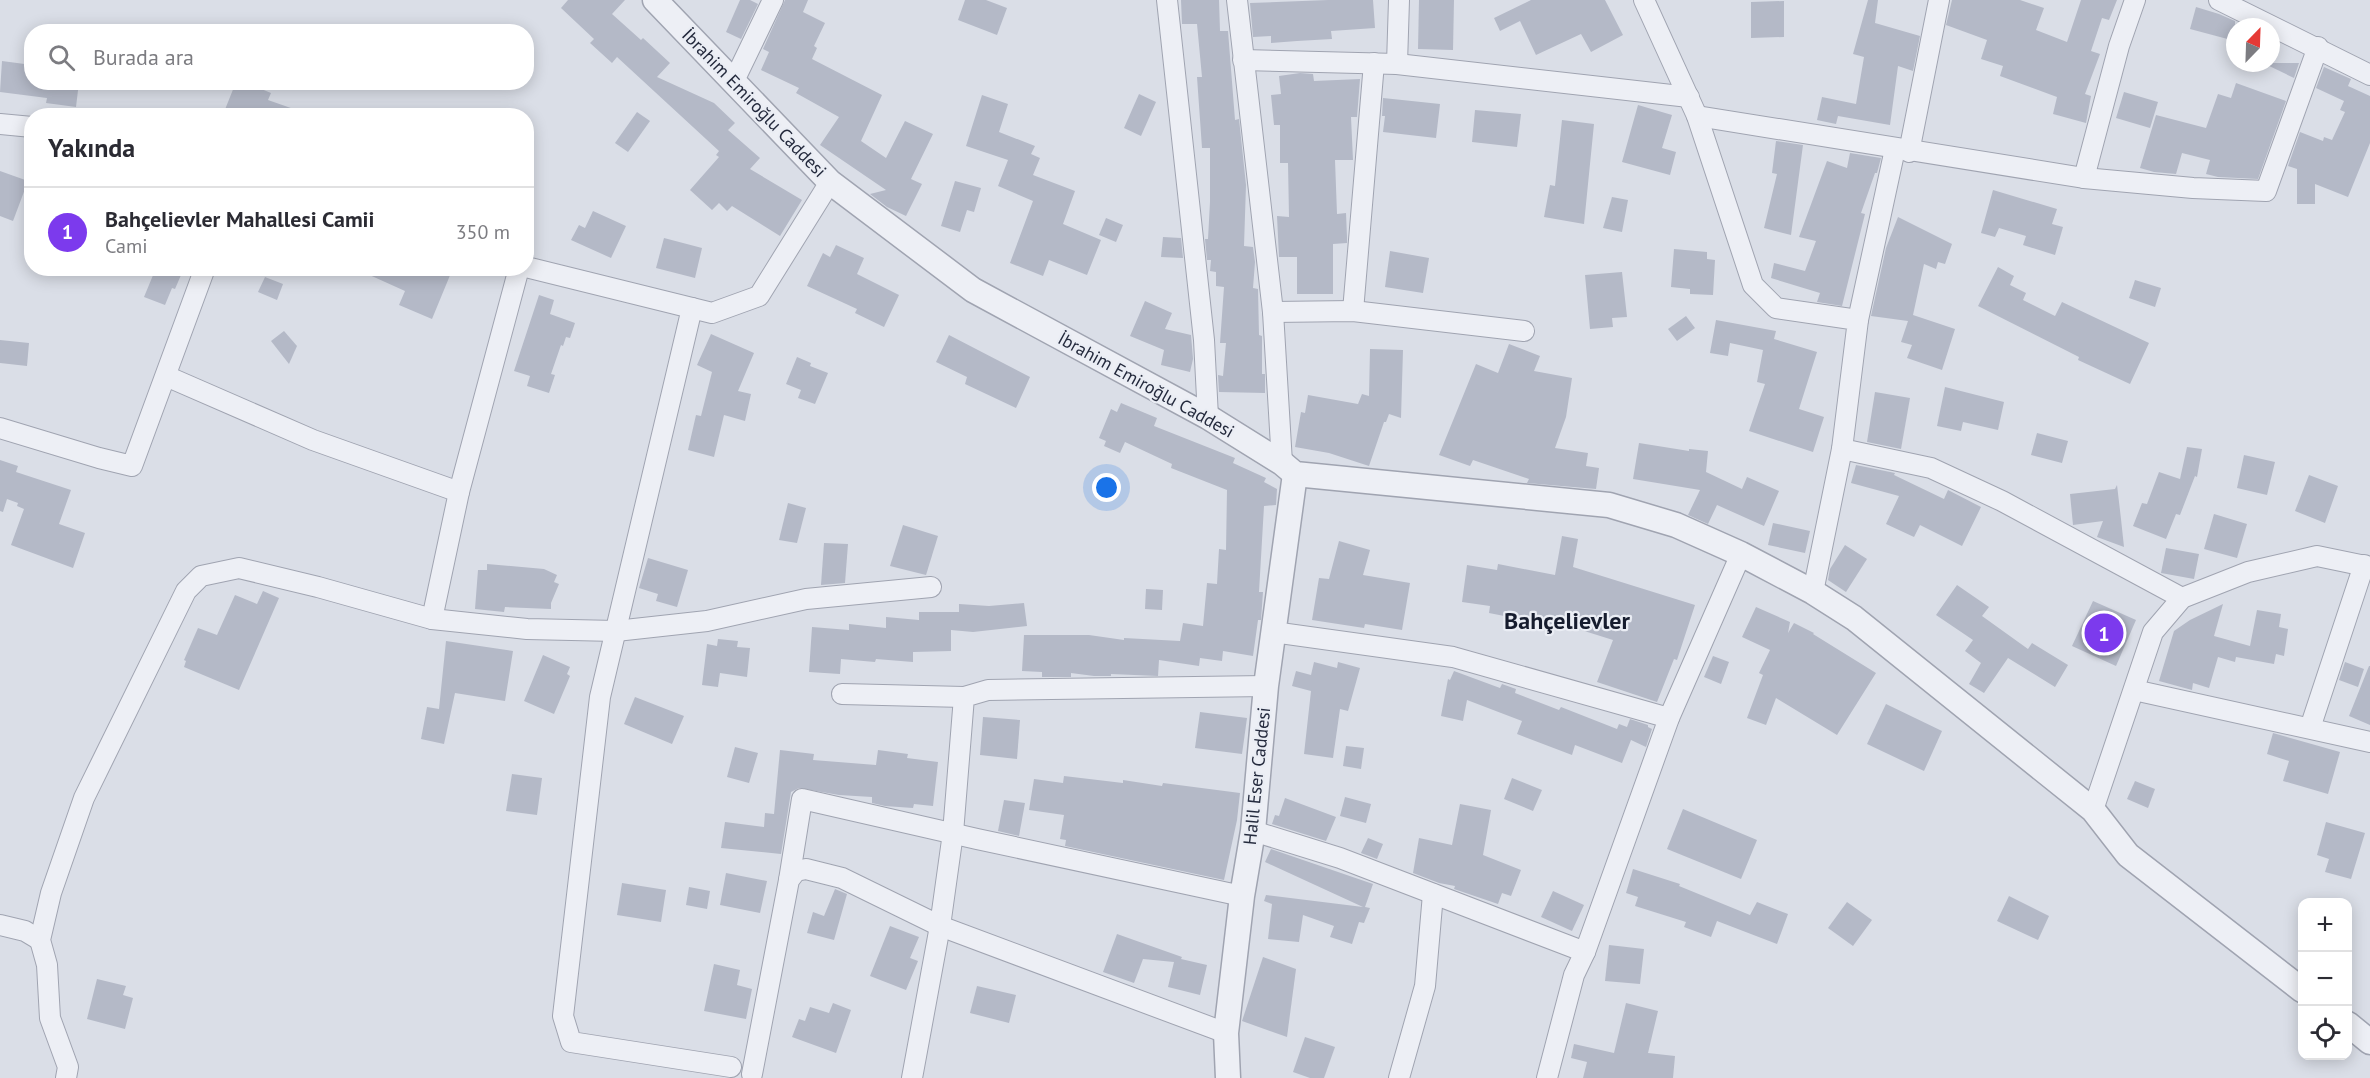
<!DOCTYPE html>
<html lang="tr">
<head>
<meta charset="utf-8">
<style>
	body { margin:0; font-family:"PT Sans",sans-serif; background:#f2f2f3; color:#2b2b33 }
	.controls { position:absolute; right:18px; bottom:18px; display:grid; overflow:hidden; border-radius:12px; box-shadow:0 3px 15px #0003 }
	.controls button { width:54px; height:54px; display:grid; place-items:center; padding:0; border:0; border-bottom:2px solid #e1e1e2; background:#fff; color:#2b2b33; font:30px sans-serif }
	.compass { position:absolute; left:2226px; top:18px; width:54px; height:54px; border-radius:50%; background:#fff; box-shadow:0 3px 15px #0003; rotate:23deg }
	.you { position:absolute; left:1107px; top:488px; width:21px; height:21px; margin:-15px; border:4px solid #fff; border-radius:50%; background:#1a73e8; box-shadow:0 0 0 9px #1a73e833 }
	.badge { display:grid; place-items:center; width:39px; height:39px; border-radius:50%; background:#7c3aed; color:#fff; font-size:20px; font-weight:700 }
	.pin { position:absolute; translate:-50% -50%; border:3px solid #fff; box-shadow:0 2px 6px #0006 }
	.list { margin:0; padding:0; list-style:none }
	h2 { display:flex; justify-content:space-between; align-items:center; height:78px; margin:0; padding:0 24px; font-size:26px }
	h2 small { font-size:20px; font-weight:400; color:#7c7c81 }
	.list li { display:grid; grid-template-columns:39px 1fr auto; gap:18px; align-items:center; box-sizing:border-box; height:90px; padding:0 24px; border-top:2px solid #e1e1e2 }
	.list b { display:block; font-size:22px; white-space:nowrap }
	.list p { margin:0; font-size:20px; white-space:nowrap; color:#7c7c81 }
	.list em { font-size:20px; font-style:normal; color:#7c7c81 }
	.icon { flex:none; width:33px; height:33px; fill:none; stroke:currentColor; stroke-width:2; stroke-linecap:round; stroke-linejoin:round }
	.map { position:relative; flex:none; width:2370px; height:1078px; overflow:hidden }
	.search { position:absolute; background:#fff; box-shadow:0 3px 15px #0003; left:24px; top:24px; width:510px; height:66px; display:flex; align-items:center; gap:15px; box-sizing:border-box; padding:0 21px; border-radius:24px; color:#7c7c81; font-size:22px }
	.panel { position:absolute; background:#fff; box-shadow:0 3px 15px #0003; left:24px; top:108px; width:510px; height:168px; border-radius:24px }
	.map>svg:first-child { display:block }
</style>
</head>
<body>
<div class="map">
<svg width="2370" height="1078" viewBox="0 0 2370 1078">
	<rect width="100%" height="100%" fill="#dadee7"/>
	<g fill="#b4b9c7">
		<polygon points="568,0 625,0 612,14 641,40 643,38 670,63 657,77 714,103 735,123 728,130 760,158 750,169 802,200 780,236 732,206 727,211 719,203 712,210 690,190 719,157 716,155 719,151 617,57 612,63 590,43 594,39 561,8"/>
		<polygon points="740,0 750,0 758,4 741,39 726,32"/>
		<polygon points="785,0 808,0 803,12 825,23 814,46 817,48 812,59 882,95 861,141 886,158 905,121 933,134 911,179 922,184 906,216 887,207 870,194 886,190 820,145 839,117 796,93 799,88 761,70 769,52 763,49"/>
		<polygon points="965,0 986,0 1007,8 997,35 958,20"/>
		<polygon points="1181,0 1219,0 1220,31 1228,31 1235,120 1239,119 1246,185 1244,246 1253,247 1255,262 1253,288 1258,289 1259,335 1262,336 1262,374 1265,374 1265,393 1219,392 1218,375 1223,376 1226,343 1220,343 1224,287 1216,286 1216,272 1210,271 1211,260 1207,260 1205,239 1208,239 1210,202 1210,148 1202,148 1197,77 1202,77 1197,24 1182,24"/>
		<polygon points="1328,0 1373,0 1375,28 1331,31 1332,39 1297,41 1271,43 1271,36 1253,37 1250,3"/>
		<polygon points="1419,0 1454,0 1453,50 1418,49"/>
		<polygon points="1531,0 1605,0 1623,35 1591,52 1581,34 1536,55 1520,21 1500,31 1494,18"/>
		<polygon points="1868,0 1878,0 1875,23 1920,36 1913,71 1898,66 1890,125 1838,116 1836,124 1817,120 1822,97 1856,104 1864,57 1853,54"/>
		<polygon points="1952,0 2020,0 2044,8 2036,30 2067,42 2081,0 2117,0 2109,20 2102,18 2091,51 2100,54 2085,94 2091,96 2086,123 2053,114 2057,97 2000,76 2003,66 1981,59 1987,40 1946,25"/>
		<polygon points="1784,1 1784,37 1751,38 1751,2"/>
		<polygon points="2196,7 2219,14 2235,21 2235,41 2190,29"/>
		<polygon points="2,61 32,65 32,82 79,82 76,107 46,103 47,98 0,92"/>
		<polygon points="2263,63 2299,63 2294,78"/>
		<polygon points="2324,67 2351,79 2348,86 2370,96 2370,143 2348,197 2315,184 2315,204 2297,204 2297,169 2288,166 2300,132 2323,141 2324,137 2332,140 2345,112 2340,110 2344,101 2316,88"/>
		<polygon points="1300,73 1313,74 1314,81 1360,79 1357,117 1351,117 1353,160 1335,160 1337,214 1346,213 1347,237 1347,243 1333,244 1333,294 1297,294 1297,257 1279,257 1277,216 1289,217 1288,163 1280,163 1280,125 1274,125 1271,95 1281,94 1279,76"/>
		<polygon points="236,82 244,82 271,93 268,100 305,113 305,116 234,116 224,112"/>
		<polygon points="2236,83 2286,101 2258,179 2218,177 2206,174 2210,160 2182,153 2176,174 2154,172 2140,168 2156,115 2206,128 2218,94 2231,98"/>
		<polygon points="2124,92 2158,102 2150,128 2116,118"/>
		<polygon points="1139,94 1156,102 1141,136 1124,128"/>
		<polygon points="982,95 1008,104 999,132 1035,146 1031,154 1040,158 1033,175 1075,191 1063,224 1101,240 1087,275 1049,260 1043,276 1010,263 1033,201 998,186 1008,160 966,146"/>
		<polygon points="1383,98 1440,104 1436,138 1383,132 1385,116 1382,116"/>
		<polygon points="1638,105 1672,115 1662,148 1676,152 1670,175 1622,162"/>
		<polygon points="1475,110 1521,114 1517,147 1472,142"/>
		<polygon points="637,112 650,121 628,152 615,143"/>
		<polygon points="1562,120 1594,124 1584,224 1544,217 1550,185 1555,186"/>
		<polygon points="1776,141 1803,145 1791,235 1764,228 1777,174 1772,173"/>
		<polygon points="1850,153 1881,158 1877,173 1875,173 1861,213 1865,214 1842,306 1817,302 1820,293 1771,278 1774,263 1805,271 1816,241 1799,237 1827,161 1847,168"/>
		<polygon points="0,171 28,181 13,221 0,216"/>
		<polygon points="955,181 981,188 974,212 967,210 960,232 941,226"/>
		<polygon points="1993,190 2057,209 2052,224 2063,227 2055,255 2023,245 2026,236 1999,228 1995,237 1981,233"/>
		<polygon points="1612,197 1628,200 1622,232 1603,228"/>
		<polygon points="593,211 626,226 611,258 571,240 579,225 585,228"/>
		<polygon points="1898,217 1952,244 1945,264 1938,262 1936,269 1924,264 1913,315 1955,329 1942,370 1907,358 1912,345 1901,342 1908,321 1871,316 1886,248"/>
		<polygon points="1106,218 1123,225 1116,242 1099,235"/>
		<polygon points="1163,237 1181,238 1183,258 1161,257"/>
		<polygon points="664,238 702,248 695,278 656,268"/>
		<polygon points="836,245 864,258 857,274 899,295 884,327 855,313 857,309 807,286 823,253 830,257"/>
		<polygon points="1674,249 1707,252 1707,259 1715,260 1713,295 1690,294 1690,289 1671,287"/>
		<polygon points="1390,251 1429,258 1423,293 1385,287"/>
		<polygon points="1998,267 2014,276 2010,285 2026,293 2023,300 2055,316 2062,302 2149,343 2130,384 2078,360 2079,357 1978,306"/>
		<polygon points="156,268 184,268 175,289 172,288 165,305 144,297"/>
		<polygon points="354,268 453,268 432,319 399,305 405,291"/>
		<polygon points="1622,272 1627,317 1612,318 1613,327 1590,329 1585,275"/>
		<polygon points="265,277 283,284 277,300 258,292"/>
		<polygon points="2135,280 2161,288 2155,307 2129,298"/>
		<polygon points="539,295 554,300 550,314 575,323 570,338 566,337 563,346 561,345 551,374 555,375 549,393 527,386 530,376 514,371"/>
		<polygon points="1145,301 1172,313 1165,329 1191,335 1193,359 1190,372 1161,365 1164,350 1130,336"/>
		<polygon points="1686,316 1695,328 1677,341 1668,329"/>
		<polygon points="1716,320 1776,331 1774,339 1817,352 1799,409 1824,417 1813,452 1749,431 1765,384 1757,382 1763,350 1730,343 1728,356 1710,353"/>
		<polygon points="284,331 297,346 289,364 271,341"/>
		<polygon points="711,334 754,353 738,391 751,394 745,421 724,415 714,457 688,450 696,415 701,416 712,372 697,365"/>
		<polygon points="949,335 1030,377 1016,408 965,384 967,377 936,362"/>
		<polygon points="0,340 29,343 27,366 0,363"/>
		<polygon points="1509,344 1540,356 1534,371 1572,378 1566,417 1555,448 1588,453 1586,466 1599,468 1596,489 1527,483 1529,479 1473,460 1470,466 1439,455 1476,364 1498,373"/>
		<polygon points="1370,349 1403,350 1401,418 1389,414 1386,422 1384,422 1369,466 1329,453 1295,447 1301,412 1305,413 1308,395 1358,404 1362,394 1369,396"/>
		<polygon points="797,357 811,363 810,366 828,373 815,404 798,398 801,390 786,384"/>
		<polygon points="1945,387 2004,402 1998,430 1963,422 1961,431 1937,426"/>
		<polygon points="1875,392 1910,398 1901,449 1867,442"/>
		<polygon points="1121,403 1157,418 1154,426 1235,458 1233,463 1266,478 1264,482 1277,489 1276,505 1264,506 1259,592 1263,592 1261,620 1258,620 1253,656 1223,651 1222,661 1200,658 1199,666 1159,660 1158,676 1111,674 1111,676 1094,676 1071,673 1071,677 1042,677 1042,672 1022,671 1024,635 1089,635 1124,640 1124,638 1180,641 1183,623 1203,626 1207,583 1217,584 1219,549 1226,550 1227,490 1171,468 1172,464 1125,442 1120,453 1104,446 1106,441 1099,438 1111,409 1117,412"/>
		<polygon points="2037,433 2068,441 2062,463 2031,455"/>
		<polygon points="1639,443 1689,451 1689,449 1708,451 1706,472 1742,489 1747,477 1779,491 1764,526 1717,505 1708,524 1688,515 1700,490 1633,479"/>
		<polygon points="2187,447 2202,449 2197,477 2195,476 2180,515 2176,514 2166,539 2133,526 2142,503 2147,504 2159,472 2180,479"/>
		<polygon points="2244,455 2275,462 2267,495 2237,488"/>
		<polygon points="0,460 18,466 16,472 71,490 59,524 85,533 73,568 11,545 24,509 17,506 18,503 7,499 3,512 0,511"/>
		<polygon points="1856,465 1895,473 1894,475 1944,499 1948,490 1981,507 1962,546 1920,525 1914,537 1886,524 1899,496 1851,483"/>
		<polygon points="2309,475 2338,486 2325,523 2295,511"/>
		<polygon points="2117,485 2121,519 2124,547 2097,537 2103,521 2073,525 2070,494 2115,489"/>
		<polygon points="788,503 806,508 797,543 779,540"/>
		<polygon points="2214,514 2247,524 2237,558 2204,549"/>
		<polygon points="1773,523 1810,531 1805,553 1768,545"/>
		<polygon points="903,525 938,536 926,575 890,566"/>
		<polygon points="1562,536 1578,539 1573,567 1695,605 1677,660 1674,659 1657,702 1597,682 1613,640 1562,624 1561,627 1489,613 1490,606 1462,602 1467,565 1497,570 1498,564 1555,575"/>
		<polygon points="1339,541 1370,550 1363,575 1410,583 1402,630 1365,624 1364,628 1312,620 1319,578 1329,579"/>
		<polygon points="824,543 848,544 845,583 821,585"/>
		<polygon points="1845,545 1867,559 1846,592 1828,580 1830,569"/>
		<polygon points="2166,548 2199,554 2194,579 2161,573"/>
		<polygon points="648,558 688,570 677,607 656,601 658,594 639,588"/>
		<polygon points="487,564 544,569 557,575 554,582 559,584 551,603 551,609 505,607 504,612 475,609 478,570 487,570"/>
		<polygon points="1957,585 1989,607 1982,616 2028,649 2032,643 2068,665 2055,687 2008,658 1984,693 1969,684 1981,663 1965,651 1973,640 1936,615"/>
		<polygon points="1146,589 1163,590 1162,610 1145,609"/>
		<polygon points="263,591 279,598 239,690 184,667 186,661 184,660 198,628 217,635 235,595 257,604"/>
		<polygon points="2093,601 2136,620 2116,666 2072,646"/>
		<polygon points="1024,603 1027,626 973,632 951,630 951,651 913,652 913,662 876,659 875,662 841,659 840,674 809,672 812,627 849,630 849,624 886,628 886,617 919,620 919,612 959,612 959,604 989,606"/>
		<polygon points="2223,604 2214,636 2250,646 2257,610 2281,614 2279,627 2288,629 2284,656 2276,654 2274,664 2236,657 2235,662 2218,657 2209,688 2193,683 2192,690 2159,681 2174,631 2190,620"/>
		<polygon points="1756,607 1790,622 1788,633 1794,623 1814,633 1813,634 1876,673 1837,735 1776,698 1766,725 1747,718 1763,675 1759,673 1770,650 1742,637"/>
		<polygon points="718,639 738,641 737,647 750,648 747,677 720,673 718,687 702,685 707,644 717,646"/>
		<polygon points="446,641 513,651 505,701 455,693 444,744 421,739 427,707 439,709"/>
		<polygon points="543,655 570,667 567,674 570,676 554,714 524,701"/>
		<polygon points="1713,656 1729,662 1721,684 1704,677"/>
		<polygon points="1314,662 1337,668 1338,662 1360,668 1348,711 1340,709 1333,758 1304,754 1311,691 1292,686 1296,671 1311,675"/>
		<polygon points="2345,662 2364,669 2358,687 2339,680"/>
		<polygon points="2369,666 2370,666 2370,725 2349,716"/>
		<polygon points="1454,671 1500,688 1502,684 1516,689 1515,693 1559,710 1561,707 1617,729 1619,724 1627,727 1630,719 1648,725 1648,727 1652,729 1646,747 1631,740 1622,763 1575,745 1572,755 1517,734 1522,721 1467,700 1463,721 1441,716 1448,679 1450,680"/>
		<polygon points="635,697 684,716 672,744 624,724"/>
		<polygon points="1886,704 1942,731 1924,771 1867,744"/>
		<polygon points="1200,712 1247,718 1242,754 1195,748"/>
		<polygon points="983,717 1020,720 1017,759 980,755"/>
		<polygon points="2273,733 2340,752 2328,794 2283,781 2289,761 2267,754"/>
		<polygon points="1346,746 1364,748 1361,769 1343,766"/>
		<polygon points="735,747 758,753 749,783 727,777"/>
		<polygon points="780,750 814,754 813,760 876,765 878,750 908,754 907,758 938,762 933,806 914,804 913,808 885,806 872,803 872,797 839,795 799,788 791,792 781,854 721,848 725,822 764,827 765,813 774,814"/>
		<polygon points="512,774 542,778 537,815 506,811"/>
		<polygon points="1064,776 1123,783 1123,780 1162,786 1163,783 1240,793 1237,820 1224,880 1065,846 1066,840 1060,839 1064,815 1029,810 1034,779 1063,783"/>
		<polygon points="1512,778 1542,790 1533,811 1504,799"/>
		<polygon points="2135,781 2155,789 2148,808 2127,799"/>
		<polygon points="1345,797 1371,804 1366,823 1340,816"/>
		<polygon points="1285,798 1336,817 1326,841 1272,824 1275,815 1279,816"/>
		<polygon points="1004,800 1025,803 1019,836 998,831"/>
		<polygon points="1460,804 1491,810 1483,855 1521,870 1511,896 1502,893 1498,904 1454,889 1455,886 1439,883 1413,873 1419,838 1452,845"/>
		<polygon points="1683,809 1757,840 1741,879 1667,849"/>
		<polygon points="2326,822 2365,833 2351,879 2325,872 2329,859 2317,855"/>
		<polygon points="1368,838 1383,844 1377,859 1361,853"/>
		<polygon points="1271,849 1373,884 1365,907 1370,908 1364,923 1359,922 1352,944 1330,937 1334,926 1303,915 1299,942 1268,939 1272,904 1264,901 1266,895 1363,907 1265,862"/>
		<polygon points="1633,869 1680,884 1679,886 1750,915 1757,902 1788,914 1777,944 1717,921 1711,937 1684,927 1686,922 1635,906 1638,897 1626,893"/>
		<polygon points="726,873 767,881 760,913 720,905"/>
		<polygon points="622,883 666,890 661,922 617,915"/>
		<polygon points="689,887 710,891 707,909 686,905"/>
		<polygon points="835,889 847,894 834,940 807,933 813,912 824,916"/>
		<polygon points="1553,891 1584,905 1572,931 1541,917"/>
		<polygon points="2009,896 2049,916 2038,940 1997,921"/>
		<polygon points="1847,902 1872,920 1853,946 1828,928"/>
		<polygon points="890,926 919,937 910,958 918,961 906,990 870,976"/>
		<polygon points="1117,934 1182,957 1181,959 1207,965 1200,995 1168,987 1174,962 1143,959 1134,983 1103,972"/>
		<polygon points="1609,945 1644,949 1640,984 1605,981"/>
		<polygon points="1263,957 1296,969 1287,1037 1242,1021"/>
		<polygon points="714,964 740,970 737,985 752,989 746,1019 704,1011"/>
		<polygon points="97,979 126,986 123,995 133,998 125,1029 87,1019"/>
		<polygon points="977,986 1016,995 1009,1023 970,1013"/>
		<polygon points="833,1003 851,1010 836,1053 792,1037 799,1019 805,1021 810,1007 829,1013"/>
		<polygon points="1626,1003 1658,1011 1648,1053 1675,1056 1673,1078 1583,1078 1587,1062 1571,1058 1574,1044 1614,1053"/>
		<polygon points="1305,1037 1335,1047 1324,1078 1310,1078 1293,1072"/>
	</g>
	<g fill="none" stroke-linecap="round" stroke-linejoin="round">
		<g stroke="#a0a4b1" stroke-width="22">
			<g id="minor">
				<polyline points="1167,0 1204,340 1208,417"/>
				<polyline points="1237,0 1273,312 1282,463"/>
				<polyline points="1644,0 1697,116 1753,285 1776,308 1858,320 1842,449 1813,592"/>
				<polyline points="2219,0 2370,75"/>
				<polyline points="1243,60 1397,64 1689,97"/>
				<polyline points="1397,64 1399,0"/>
				<polyline points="733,83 773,0"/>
				<polyline points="1697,116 2084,178 2193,188 2266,191 2318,47"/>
				<polyline points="0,124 32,127"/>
				<polyline points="1909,152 1939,0"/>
				<polyline points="2084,178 2119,46 2135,0"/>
				<polyline points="526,267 712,313 759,296 830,182"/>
				<polyline points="692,308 600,697 563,1016 571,1042 731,1067"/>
				<polyline points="1353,311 1374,63"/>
				<polyline points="1273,312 1353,311 1524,331"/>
				<polyline points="1858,320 1895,149"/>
				<polyline points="166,376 313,440 459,492"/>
				<polyline points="0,428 99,458 132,466 205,268"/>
				<polyline points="1842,449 1931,468 2002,501 2182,598"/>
				<polyline points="432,619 459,492 519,268"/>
				<polyline points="1273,632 1453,657 1669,718"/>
				<polyline points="2134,690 2370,742"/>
				<polyline points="842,694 964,697"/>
				<polyline points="2310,728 2364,565"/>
				<polyline points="2093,810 2153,632 2182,598 2248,572 2317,556 2370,567"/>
				<polyline points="1253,831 1340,858 1585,952"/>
				<polyline points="789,880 802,799 977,839 1242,896"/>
				<polyline points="0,925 25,931 40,940"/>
				<polyline points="752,1074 789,880 796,871 806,869 842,878 940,926 1226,1033"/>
				<polyline points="66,1078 68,1067 50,1018 47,965 40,940 51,893 84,798 186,591 201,576 239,568 318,587 432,619 527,629 616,631 707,621 806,599 931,587"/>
				<polyline points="912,1078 940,926 953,833 964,697 988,690 1266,686"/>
				<polyline points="1399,1078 1425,986 1433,894"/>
				<polyline points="1547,1078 1574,975 1585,952 1669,718 1741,554"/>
			</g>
		</g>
		<g stroke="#a0a4b1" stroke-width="27">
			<g id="tertiary">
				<polyline points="655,0 830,182 973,290 1208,417 1282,463 1295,474 1609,505 1676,525 1741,554 1813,592 1854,618 2093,810 2128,855 2302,990"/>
				<polyline points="2348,1024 2370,1042"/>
				<polyline points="1228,1078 1226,1033 1242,896 1253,831 1266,686 1295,474"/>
			</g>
		</g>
		<use href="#minor" stroke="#edeff5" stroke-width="20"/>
		<use href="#tertiary" stroke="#edeff5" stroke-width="24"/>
	</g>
	<g text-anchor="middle" stroke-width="4.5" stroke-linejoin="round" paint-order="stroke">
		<g font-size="18" fill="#242a3d" stroke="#eaedf4">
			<text transform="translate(754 103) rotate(46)" y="6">İbrahim Emiroğlu Caddesi</text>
			<text transform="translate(1146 385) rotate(29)" y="6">İbrahim Emiroğlu Caddesi</text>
			<text transform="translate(1257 776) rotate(-84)" y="6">Halil Eser Caddesi</text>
		</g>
		<g font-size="24" font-weight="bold" fill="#161c2e" stroke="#eaedf4">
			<text x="1567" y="629">Bahçelievler</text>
		</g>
	</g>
</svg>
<div class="controls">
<button>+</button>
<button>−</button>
<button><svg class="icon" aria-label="locate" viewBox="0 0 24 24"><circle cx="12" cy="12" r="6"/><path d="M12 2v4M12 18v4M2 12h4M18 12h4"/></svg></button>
</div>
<svg class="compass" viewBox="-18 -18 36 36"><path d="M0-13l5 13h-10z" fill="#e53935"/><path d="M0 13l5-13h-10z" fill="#7c7c81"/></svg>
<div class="you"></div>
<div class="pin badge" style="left:2104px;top:633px">1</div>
<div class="search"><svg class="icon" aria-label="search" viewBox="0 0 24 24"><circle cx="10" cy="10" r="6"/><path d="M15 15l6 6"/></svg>Burada ara</div>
<section class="panel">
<h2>Yakında<small></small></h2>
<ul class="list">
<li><span class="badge">1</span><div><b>Bahçelievler Mahallesi Camii</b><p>Cami</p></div><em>350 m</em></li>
</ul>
</section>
</div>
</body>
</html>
